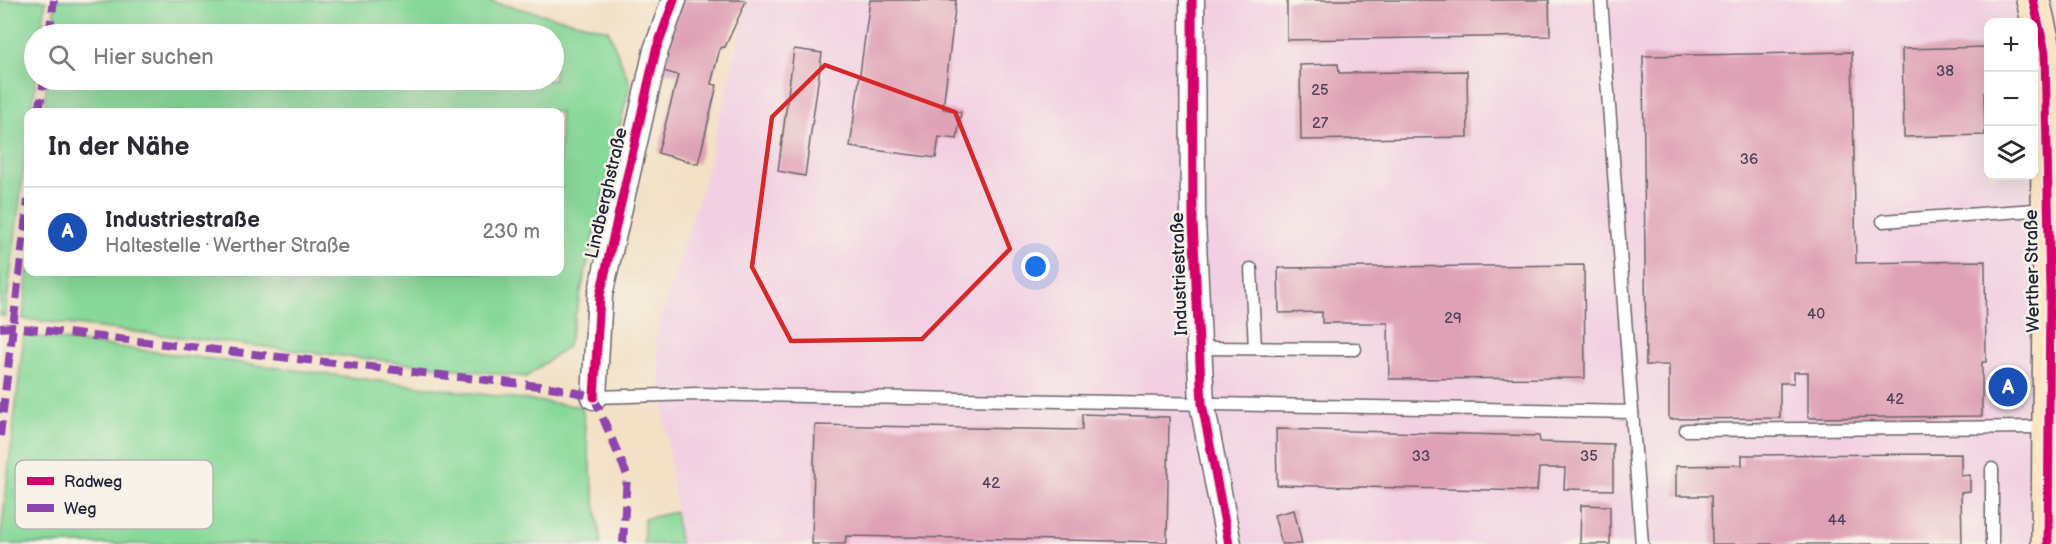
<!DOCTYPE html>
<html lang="de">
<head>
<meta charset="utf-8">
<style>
	body { margin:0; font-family:"Balsamiq Sans",sans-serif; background:#f2f2f3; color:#2b2b33 }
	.controls { position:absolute; right:18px; top:18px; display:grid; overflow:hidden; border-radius:12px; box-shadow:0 6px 24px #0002 }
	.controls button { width:54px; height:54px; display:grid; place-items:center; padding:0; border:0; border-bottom:2px solid #e1e1e2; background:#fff; color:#2b2b33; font:30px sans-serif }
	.you { position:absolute; left:1036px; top:267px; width:21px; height:21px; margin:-15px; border:4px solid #fff; border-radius:50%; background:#1a73e8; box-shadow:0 0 0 9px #1a73e833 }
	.badge { display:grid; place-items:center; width:39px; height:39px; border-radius:50%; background:#d1495b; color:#fff; font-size:20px; font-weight:700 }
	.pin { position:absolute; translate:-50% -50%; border:3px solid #fff; box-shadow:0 2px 6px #0006 }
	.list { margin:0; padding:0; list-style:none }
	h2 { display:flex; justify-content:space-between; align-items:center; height:78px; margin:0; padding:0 24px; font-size:26px }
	h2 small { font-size:20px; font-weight:400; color:#7c7c81 }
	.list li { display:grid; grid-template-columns:39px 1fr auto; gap:18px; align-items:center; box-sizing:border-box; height:90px; padding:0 24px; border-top:2px solid #e1e1e2 }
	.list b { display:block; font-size:22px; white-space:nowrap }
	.list p { margin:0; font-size:20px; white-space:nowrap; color:#7c7c81 }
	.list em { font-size:20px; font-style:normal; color:#7c7c81 }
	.icon { flex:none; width:33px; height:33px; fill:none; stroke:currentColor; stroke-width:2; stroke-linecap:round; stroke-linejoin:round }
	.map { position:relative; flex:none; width:2056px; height:544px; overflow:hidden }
	.search { position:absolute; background:#fff; box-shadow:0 6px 24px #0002; left:24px; top:24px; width:540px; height:66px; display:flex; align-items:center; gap:15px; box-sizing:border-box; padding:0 21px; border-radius:33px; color:#7c7c81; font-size:22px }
	.panel { position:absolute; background:#fff; box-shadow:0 6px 24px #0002; left:24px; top:108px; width:540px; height:168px; border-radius:12px }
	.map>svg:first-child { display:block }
</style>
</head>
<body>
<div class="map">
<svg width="2056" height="544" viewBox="0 0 2056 544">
	<rect width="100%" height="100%" fill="#f7f3e8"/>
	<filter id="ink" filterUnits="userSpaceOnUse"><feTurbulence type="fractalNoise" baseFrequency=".0167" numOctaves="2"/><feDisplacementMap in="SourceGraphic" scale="12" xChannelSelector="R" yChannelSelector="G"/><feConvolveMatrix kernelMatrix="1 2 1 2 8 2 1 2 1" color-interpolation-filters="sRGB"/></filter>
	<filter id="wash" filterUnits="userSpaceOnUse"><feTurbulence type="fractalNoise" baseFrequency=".008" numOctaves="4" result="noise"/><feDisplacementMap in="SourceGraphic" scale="24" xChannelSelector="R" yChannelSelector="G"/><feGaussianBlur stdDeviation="1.35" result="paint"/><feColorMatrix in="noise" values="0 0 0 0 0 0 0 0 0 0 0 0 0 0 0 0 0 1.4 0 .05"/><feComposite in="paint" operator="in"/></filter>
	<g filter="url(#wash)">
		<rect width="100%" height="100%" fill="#f3e0c5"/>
		<path fill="#f2d0e2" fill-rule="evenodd" d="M748,0h1304l4,17v527h-1376l-25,-209 49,-153zM1988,22h46v154h-46z"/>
		<g fill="#88d999" stroke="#557e6a" stroke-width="1.5">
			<polygon points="0,0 46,0 41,34 34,34 36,80 31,112 28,112 28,135 5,316 0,316"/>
			<polygon points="55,0 484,0 608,30 630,84 568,346 526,377 23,319 28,266 28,272 560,272 560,112 44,112 47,80 554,80 554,34 52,34"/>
			<polygon points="24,335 582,407 601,544 0,544"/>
			<polygon points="675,512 680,544 644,544 644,519"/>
		</g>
		<g id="blocks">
			<g fill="#dfa1b5">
				<polygon points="679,0 743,0 746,1 725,47 720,48 711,84 717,85 698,164 658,153 678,75 663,71"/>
				<polygon points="870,0 956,0 943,109 961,112 957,139 939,137 936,158 850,147"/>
				<polygon points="1287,0 1549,0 1550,36 1287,40"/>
				<polygon points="1988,47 1988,92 1984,93 1985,135 1904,137 1902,49"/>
				<polygon points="794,49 822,53 805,176 778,171"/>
				<polygon points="1852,52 1856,263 1985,261 1986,362 1982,362 1982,416 1808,418 1808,372 1794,372 1794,383 1780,383 1780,418 1669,419 1669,365 1646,365 1643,56"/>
				<polygon points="1338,64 1339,73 1467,71 1468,137 1301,140 1300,65"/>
				<polygon points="1584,265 1585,378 1389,379 1388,323 1322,323 1322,312 1279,313 1278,268"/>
				<polygon points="1082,414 1169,417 1167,542 846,536 845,544 812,544 815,425 1082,430"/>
				<polygon points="1276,429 1539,436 1540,442 1613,444 1613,490 1564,489 1565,468 1539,468 1537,491 1277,485"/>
				<polygon points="1961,454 1961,476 1970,475 1970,491 1961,492 1962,544 1712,544 1711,496 1676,496 1676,466 1742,465 1742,455"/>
				<polygon points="1581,505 1610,506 1610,544 1580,544"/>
				<polygon points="1294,510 1302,544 1282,544 1274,515"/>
			</g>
		</g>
	</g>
	<g filter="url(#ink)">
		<use href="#blocks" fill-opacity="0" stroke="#6b646b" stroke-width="1.5"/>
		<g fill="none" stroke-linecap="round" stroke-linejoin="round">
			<g stroke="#6b646b" stroke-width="15">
				<g id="lane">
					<polyline points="1601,0 1642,544"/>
					<polyline points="1883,221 2047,209"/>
					<polyline points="1251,269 1255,348"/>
					<polyline points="1199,348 1355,349"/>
					<polyline points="594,397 698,394 1632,412"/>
					<polyline points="1686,430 2047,427"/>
					<polyline points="1992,469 1992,544"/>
				</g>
			</g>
			<g stroke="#6b646b" stroke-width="27">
				<g id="street">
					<polyline points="1192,0 1193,222 1202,404 1229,544"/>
					<polyline points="594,397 600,295 656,50 674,0"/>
				</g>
			</g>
			<g stroke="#6b646b" stroke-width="36">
				<polyline id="secondary" points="2033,0 2045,52 2050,291 2048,544"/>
			</g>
			<use href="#lane" stroke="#fff" stroke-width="12"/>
			<use href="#street" stroke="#fff" stroke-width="24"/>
			<use href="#secondary" stroke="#fde5c5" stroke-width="33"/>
			<g stroke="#8e44ad" stroke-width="8" stroke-dasharray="15 8" stroke-linecap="butt">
				<polyline points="49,34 54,0"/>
				<polyline points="39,112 44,80"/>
				<polyline points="0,328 12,327 557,388 594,397 627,475 623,544"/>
				<polyline points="0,436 28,200"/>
			</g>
			<g stroke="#f7f3e8" stroke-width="13">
				<g id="cycleway">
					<polyline points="1192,0 1193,222 1202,404 1229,544"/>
					<polyline points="2033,0 2045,52 2050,291 2048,544"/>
					<polyline points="594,397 600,295 656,50 674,0"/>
				</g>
			</g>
			<use href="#cycleway" stroke="#d6006c" stroke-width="9"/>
		</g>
	</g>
	<path fill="none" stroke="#d62828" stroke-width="4.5" stroke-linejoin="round" d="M825,65l130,47 55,137 -88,90 -131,2 -39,-74 20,-150z"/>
	<g text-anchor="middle" stroke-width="5" stroke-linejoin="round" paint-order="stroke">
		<g font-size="15" fill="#51425a">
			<text x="1945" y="76">38</text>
			<text x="1320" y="95">25</text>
			<text x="1320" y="128">27</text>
			<text x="1749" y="164">36</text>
			<text x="1816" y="319">40</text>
			<text x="1453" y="323">29</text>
			<text x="1895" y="404">42</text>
			<text x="1421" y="461">33</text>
			<text x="1589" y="461">35</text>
			<text x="991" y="488">42</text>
			<text x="1837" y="525">44</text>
		</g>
		<g font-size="18" fill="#22223b" stroke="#f7f3e8">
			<text transform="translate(606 193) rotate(-77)" y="6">Lindberghstraße</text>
			<text transform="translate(2032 271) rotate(-91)" y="6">Werther Straße</text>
			<text transform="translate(1179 274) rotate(-92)" y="6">Industriestraße</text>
		</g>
	</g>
	<rect x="15" y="460" width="198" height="69" rx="9" fill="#f7f3e8" stroke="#b7b4b4" stroke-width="1.5"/>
	<rect x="27" y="477" width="27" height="8" fill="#d6006c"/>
	<rect x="27" y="504" width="27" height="8" fill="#8e44ad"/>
	<g font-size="16" fill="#22223b">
		<text x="64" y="487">Radweg</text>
		<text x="64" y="514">Weg</text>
	</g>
</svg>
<div class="controls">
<button>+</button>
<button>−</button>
<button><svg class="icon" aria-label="layers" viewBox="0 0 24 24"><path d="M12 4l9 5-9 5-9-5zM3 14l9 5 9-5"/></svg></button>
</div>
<div class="you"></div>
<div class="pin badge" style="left:2008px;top:387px;background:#1a4fb4">A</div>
<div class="search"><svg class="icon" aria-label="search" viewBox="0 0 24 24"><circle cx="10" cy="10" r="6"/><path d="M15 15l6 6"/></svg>Hier suchen</div>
<section class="panel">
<h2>In der Nähe<small></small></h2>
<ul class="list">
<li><span class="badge" style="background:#1a4fb4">A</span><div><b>Industriestraße</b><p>Haltestelle · Werther Straße</p></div><em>230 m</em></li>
</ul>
</section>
</div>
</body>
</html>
